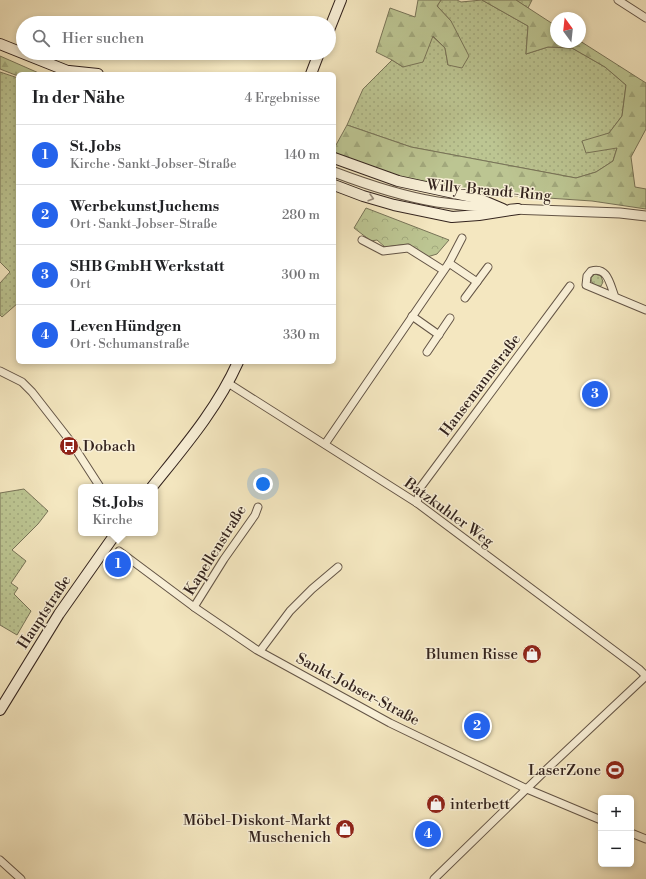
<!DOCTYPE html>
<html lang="de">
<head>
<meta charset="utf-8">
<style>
	body { margin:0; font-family:"Libre Bodoni",serif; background:#f2f2f2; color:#202124 }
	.controls { position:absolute; right:12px; bottom:12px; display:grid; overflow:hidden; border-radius:6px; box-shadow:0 2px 6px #0003 }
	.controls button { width:36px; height:36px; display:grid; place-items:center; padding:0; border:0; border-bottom:1px solid #e0e0e0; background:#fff; color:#202124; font:20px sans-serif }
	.compass { position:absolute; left:550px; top:12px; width:36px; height:36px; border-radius:50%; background:#fff; box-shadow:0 2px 6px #0003; rotate:345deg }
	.you { position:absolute; left:263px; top:484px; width:14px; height:14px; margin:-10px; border:3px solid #fff; border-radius:50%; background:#1a73e8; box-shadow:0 0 0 6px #1a73e833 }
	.badge { display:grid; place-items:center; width:26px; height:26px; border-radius:50%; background:#2563eb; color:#fff; font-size:13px; font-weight:700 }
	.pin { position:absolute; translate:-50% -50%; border:2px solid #fff; box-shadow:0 1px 4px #0006 }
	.popup { position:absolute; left:78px; top:484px; width:80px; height:52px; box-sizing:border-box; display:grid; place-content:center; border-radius:6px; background:#fff; filter:drop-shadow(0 1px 3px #0005); font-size:13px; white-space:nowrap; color:#757577 }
	.popup b { font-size:15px; color:#202124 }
	.popup::after { content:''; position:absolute; left:50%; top:100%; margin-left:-8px; border:8px solid transparent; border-top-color:#fff }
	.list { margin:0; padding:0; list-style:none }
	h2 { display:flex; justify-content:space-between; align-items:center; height:52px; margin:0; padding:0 16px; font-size:17px }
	h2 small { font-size:13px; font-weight:400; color:#757577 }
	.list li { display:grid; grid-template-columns:26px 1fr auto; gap:12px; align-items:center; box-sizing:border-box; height:60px; padding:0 16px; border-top:1px solid #e0e0e0 }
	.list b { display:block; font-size:15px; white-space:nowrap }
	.list p { margin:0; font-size:13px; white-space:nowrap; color:#757577 }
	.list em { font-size:13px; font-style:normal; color:#757577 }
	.icon { flex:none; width:22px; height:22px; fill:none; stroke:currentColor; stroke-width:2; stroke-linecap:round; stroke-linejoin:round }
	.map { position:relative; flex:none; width:646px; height:879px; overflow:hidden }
	.search { position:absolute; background:#fff; box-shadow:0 2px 6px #0003; left:16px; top:16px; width:320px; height:44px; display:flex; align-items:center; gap:10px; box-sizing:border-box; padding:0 14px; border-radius:22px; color:#757577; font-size:15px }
	.panel { position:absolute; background:#fff; box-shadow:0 2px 6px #0003; left:16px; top:72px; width:320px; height:292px; border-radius:6px }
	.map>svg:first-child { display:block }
</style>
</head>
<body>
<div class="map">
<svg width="646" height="879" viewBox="0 0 646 879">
	<defs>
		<pattern id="grass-dots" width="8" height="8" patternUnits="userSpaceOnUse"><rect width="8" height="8" fill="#bcc592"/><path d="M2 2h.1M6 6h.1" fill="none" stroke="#a2a97d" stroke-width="1.8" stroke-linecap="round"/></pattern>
		<pattern id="forest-firs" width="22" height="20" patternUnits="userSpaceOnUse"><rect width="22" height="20" fill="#bcc592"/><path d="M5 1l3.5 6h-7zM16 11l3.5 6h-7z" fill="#a2a97d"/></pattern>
		<pattern id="park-crowns" width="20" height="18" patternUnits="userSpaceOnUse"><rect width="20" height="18" fill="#bcc592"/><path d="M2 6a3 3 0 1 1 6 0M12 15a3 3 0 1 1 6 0" fill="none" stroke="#a2a97d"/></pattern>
	</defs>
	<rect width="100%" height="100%" fill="#f4e7c0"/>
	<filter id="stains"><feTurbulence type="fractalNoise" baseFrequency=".005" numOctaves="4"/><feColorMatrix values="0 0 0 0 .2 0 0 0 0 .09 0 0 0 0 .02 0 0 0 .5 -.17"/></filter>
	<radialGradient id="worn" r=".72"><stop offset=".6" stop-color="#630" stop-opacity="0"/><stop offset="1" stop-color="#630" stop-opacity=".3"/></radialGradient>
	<g fill="url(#grass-dots)" stroke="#787458">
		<polygon points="441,0 457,0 461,2 482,0 528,26 526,54 548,47 572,48 605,67 626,85 622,116 609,133 617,148 613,161 596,172 576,178 411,147 347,125 363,89 392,60 403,67 432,36 445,48 448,65 451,21 437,6"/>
		<polygon points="516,0 532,0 528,8"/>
		<polygon points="0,72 18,78 18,303 2,317 0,315 0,283 10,272 0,262"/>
		<path d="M595,274l6,2 2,6 -2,4c-5,1 -10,-2 -10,-8z"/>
		<polygon points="24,489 48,511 38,524 12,550 26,561 11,583 18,588 14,594 31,611 17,635 0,625 0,493"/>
	</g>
	<g fill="url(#forest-firs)" stroke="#787458">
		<polygon points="418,0 441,0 437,6 451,21 469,56 462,68 448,65 445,48 433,36 423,62 403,67 392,60 376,52 390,8 415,17"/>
		<polygon points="482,0 516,0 556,26 556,42 580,41 646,83 646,129 631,157 635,187 646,189 646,209 592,201 503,195 408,180 334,154 334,145 336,145 347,125 411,147 576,178 596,172 613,161 617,148 586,153 582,141 609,133 622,116 626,85 605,67 572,48 548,47 526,54 528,26"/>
		<polygon points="0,56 41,74 18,74 18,76 0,69"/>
	</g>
	<polygon fill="url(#park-crowns)" stroke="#787458" points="366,208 449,240 437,254 427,257 409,244 385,247 377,240 371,241 354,228"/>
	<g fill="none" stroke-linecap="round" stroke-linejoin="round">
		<g stroke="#645546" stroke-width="9">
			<g id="minor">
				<polyline points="618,0 646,18"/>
				<polyline points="362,240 383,251 408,248 443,270"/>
				<polyline points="449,263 477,282"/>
				<path d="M615,297c-5,-12 -7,-31 -24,-26l-4,5 -1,9 60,25"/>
				<polyline points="465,298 488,267"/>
				<polyline points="412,316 439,335"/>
				<polyline points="427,352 450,318"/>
				<polyline points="0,371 22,382 32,392 71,442 100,487"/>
				<polyline points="228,383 417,503 639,669 646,676"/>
				<polyline points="325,444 449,263 462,238"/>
				<polyline points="417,503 420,488 570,286"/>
				<polyline points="119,551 194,607 257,650 390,723 527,789 601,820"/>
				<polyline points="194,607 224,559 255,515 258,507"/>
				<polyline points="260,651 290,611 312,589 338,567"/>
				<polyline points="631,833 646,839"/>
				<polyline points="0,860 21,879"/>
				<polyline points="434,879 548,768 646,676"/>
			</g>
		</g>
		<g stroke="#645546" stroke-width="11">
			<g id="tertiary">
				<path d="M334,172c34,13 67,24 103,30 20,3 40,5 61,6"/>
				<polyline points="511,209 620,213 646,216"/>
			</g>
		</g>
		<g stroke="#34241e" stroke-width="12">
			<g id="secondary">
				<polyline points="329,30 341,0"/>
				<polyline points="0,44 75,74"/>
				<polyline points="69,71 98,74"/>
				<polyline points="311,74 319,53"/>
				<polyline points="334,158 398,181 477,198 503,209"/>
				<polyline points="334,185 363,196 394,205 452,217 479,215 518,209"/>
				<path d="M152,487c32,-40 65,-78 86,-125"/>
				<polyline points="0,710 59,614 116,533"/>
			</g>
		</g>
		<use href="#minor" stroke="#f8efd6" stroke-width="7"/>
		<use href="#tertiary" stroke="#f8efd6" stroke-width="9"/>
		<use href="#secondary" stroke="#f8efd6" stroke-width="10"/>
	</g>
	<defs><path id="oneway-chevron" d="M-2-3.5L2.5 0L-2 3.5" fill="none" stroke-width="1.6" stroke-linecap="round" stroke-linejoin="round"/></defs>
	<use stroke="#968a7a" href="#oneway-chevron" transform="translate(371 198) rotate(16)"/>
	<defs>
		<g id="bus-disc" transform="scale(1)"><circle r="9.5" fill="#8f2418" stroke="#f8efd6"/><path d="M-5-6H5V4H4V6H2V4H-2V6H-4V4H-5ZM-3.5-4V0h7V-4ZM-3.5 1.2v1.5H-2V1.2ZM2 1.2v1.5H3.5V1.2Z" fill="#fff"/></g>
		<g id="shop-disc" transform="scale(1)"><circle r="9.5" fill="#8f2418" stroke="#f8efd6"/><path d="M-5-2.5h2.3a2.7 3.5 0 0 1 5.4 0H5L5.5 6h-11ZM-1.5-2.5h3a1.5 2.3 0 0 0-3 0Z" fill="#fff"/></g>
		<g id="stadium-disc" transform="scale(1)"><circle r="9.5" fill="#8f2418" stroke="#f8efd6"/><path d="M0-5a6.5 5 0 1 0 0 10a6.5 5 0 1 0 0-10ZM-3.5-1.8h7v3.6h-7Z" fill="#fff"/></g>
	</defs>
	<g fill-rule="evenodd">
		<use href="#bus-disc" x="69" y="446"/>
		<use href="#shop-disc" x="532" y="654"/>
		<use href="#stadium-disc" x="615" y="770"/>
		<use href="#shop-disc" x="436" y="804"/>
		<use href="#shop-disc" x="345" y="829"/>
	</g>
	<g text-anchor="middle" stroke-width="3" stroke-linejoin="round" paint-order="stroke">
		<g font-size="15" fill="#34241e" stroke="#f8efd6">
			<text transform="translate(489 190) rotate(5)" y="5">Willy-Brandt-Ring</text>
			<text transform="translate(480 385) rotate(-53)" y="5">Hansemannstraße</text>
			<text transform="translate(449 512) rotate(36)" y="5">Batzkuhler Weg</text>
			<text transform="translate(215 550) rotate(-58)" y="5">Kapellenstraße</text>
			<text transform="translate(44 612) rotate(-57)" y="5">Hauptstraße</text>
			<text transform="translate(358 689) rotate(28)" y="5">Sankt-Jobser-Straße</text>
		</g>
		<g font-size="15" fill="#34241e" stroke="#f8efd6" text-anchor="end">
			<text x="83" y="451" text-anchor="start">Dobach</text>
			<text x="518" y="659">Blumen Risse</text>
			<text x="601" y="775">LaserZone</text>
			<text x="450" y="809" text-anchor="start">interbett</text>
			<text x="331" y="825">Möbel-Diskont-Markt<tspan x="331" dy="17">Muschenich</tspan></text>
		</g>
	</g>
	<rect width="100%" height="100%" filter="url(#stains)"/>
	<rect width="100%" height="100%" fill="url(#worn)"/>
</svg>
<div class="controls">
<button>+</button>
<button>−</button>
</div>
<svg class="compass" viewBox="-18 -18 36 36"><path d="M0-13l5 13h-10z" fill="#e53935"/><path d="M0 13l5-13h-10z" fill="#757577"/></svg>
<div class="you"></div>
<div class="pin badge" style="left:118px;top:564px">1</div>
<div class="popup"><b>St. Jobs</b>Kirche</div>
<div class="pin badge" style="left:477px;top:726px">2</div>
<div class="pin badge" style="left:595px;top:394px">3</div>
<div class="pin badge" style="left:428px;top:834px">4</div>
<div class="search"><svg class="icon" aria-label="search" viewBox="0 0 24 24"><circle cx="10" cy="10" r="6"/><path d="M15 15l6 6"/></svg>Hier suchen</div>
<section class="panel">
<h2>In der Nähe<small>4 Ergebnisse</small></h2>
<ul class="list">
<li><span class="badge">1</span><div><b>St. Jobs</b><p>Kirche · Sankt-Jobser-Straße</p></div><em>140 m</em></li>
<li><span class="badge">2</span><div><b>Werbekunst Juchems</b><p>Ort · Sankt-Jobser-Straße</p></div><em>280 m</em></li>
<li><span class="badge">3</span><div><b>SHB GmbH Werkstatt</b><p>Ort</p></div><em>300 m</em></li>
<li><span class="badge">4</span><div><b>Leven Hündgen</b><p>Ort · Schumanstraße</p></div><em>330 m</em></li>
</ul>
</section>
</div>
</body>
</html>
